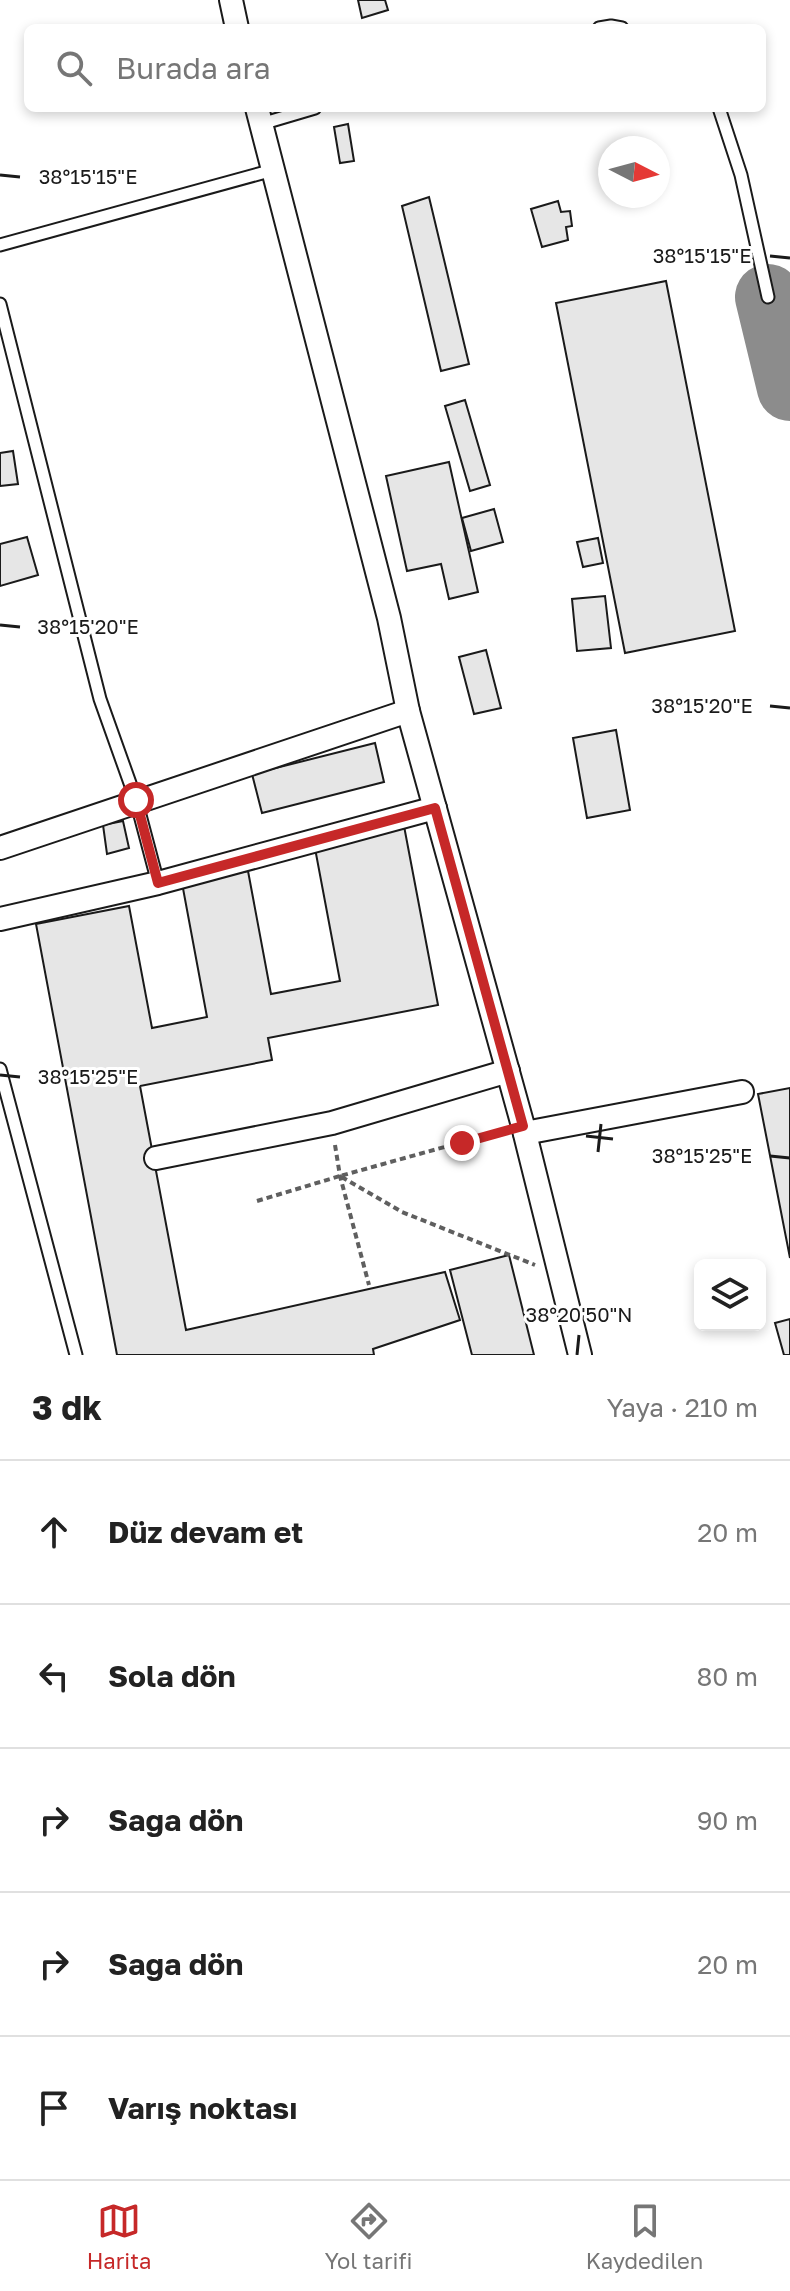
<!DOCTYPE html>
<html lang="tr">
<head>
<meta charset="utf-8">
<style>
	body { margin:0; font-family:"Golos Text",sans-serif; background:#f2f2f2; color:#222 }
	.controls { position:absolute; right:24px; bottom:24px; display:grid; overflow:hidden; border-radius:12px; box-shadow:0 4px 12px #0003 }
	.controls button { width:72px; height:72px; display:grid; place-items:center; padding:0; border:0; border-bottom:2px solid #e0e0e0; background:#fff; color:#222; font:40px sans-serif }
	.compass { position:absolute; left:598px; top:136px; width:72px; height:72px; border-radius:50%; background:#fff; box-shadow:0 4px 12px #0003; rotate:96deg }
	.stop { position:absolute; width:24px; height:24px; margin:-18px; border:6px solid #c62828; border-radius:50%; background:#fff }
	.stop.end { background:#c62828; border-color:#fff; box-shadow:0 2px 8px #0008 }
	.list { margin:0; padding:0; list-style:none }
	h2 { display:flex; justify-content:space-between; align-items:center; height:104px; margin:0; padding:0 32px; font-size:34px }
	h2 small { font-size:26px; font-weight:400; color:#767676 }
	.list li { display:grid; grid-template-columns:52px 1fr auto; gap:24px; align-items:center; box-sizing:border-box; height:144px; padding:0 32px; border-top:2px solid #e0e0e0 }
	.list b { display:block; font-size:30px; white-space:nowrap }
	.list em { font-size:26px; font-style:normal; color:#767676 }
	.icon { flex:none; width:44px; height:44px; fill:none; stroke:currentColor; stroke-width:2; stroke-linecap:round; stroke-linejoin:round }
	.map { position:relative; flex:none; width:790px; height:1355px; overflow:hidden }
	.search { position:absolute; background:#fff; box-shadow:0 4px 12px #0003; left:24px; right:24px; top:24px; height:88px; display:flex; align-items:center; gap:20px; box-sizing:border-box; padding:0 28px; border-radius:12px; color:#767676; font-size:30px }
	.sheet { height:824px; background:#fff }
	nav { display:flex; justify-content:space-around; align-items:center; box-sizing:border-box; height:112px; border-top:2px solid #e0e0e0; background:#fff; font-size:22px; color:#767676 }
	nav a { display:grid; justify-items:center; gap:4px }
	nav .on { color:#c62828 }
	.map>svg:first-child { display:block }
</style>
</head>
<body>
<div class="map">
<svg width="790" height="1355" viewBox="0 0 790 1355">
	<rect width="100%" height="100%" fill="#fff"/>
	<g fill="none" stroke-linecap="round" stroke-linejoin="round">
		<polyline stroke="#8c8c8c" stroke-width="66" points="768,297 790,388"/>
	</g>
	<g fill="#e6e6e6" stroke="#1a1a1a" stroke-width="2">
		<polygon points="358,0 385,0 388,10 362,18"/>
		<polygon points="348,124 354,161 340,163 334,127"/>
		<polygon points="429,197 469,364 441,371 402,206"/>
		<polygon points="558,201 561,212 570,211 572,226 566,227 568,240 542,247 531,209"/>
		<polygon points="666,281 735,631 625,653 556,303"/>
		<polygon points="465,400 490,485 470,491 445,406"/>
		<polygon points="13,451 18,484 0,486 0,453"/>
		<polygon points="449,462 478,592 449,599 441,564 407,571 386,476"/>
		<polygon points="494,509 503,542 471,551 462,518"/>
		<polygon points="27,537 38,575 0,586 0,544"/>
		<polygon points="598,538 603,563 583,567 577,542"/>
		<polygon points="605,596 611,648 577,651 572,599"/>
		<polygon points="486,650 501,708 474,714 459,657"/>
		<polygon points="616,730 630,810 587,818 573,738"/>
		<polygon points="375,743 384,782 262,813 252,774"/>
		<polygon points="123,821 129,848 107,854 103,825"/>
		<polygon points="404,826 438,1005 268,1038 272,1060 140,1086 186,1330 445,1272 460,1320 373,1349 374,1355 117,1355 36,924 129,906 152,1028 207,1017 182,883 248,871 271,994 340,981 314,843"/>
		<polygon points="790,1088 790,1258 758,1094"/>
		<polygon points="509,1255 534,1355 472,1355 450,1270"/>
		<polygon points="790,1319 790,1355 784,1355 775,1323"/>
	</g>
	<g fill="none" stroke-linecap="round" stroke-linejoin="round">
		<g stroke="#1a1a1a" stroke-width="15">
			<g id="lane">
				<polyline points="599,28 611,26 622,28"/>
				<polyline points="719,108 741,175 768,297"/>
				<polyline points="261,124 315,108"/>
				<polyline points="0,245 273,170"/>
				<polyline points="0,304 100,699 136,800 158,883"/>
				<polyline points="0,1069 76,1355"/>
			</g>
		</g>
		<g stroke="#1a1a1a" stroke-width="26">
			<g id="street">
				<polyline points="231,0 237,28"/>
				<polyline points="257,108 389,618 408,711 523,1126 580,1355"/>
				<polyline points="0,848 408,711"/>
				<polyline points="0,919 158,883 435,808"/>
				<polyline points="525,1133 742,1092"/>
				<polyline points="156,1158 332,1123 508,1071"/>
			</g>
		</g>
		<g stroke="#5f5f5f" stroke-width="4" stroke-dasharray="6 4" stroke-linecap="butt">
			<polyline points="502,1131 340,1176 402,1212 535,1265"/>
			<polyline points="335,1145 340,1176 369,1285"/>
			<polyline points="257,1201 340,1176"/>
		</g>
		<use href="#lane" stroke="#fff" stroke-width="11"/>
		<use href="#street" stroke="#fff" stroke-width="22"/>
	</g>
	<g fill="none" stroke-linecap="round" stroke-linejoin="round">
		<polyline stroke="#c62828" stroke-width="10" points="136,800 158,883 435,808 523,1126 462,1143"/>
	</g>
	<path fill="none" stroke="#1a1a1a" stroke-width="3" d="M0,175l20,2M770,256l20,2M0,625l20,2M770,706l20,2M0,1075l20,2M586,1136l27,3M598,1152l3,-28M770,1156l20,2M577,1355l2,-20"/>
	<g font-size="20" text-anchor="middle" fill="#1a1a1a" stroke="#fff" stroke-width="6" stroke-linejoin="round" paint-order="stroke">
		<text x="88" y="184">38°15'15"E</text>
		<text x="702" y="263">38°15'15"E</text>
		<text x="88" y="634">38°15'20"E</text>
		<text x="702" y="713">38°15'20"E</text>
		<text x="88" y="1084">38°15'25"E</text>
		<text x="702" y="1163">38°15'25"E</text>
		<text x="579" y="1322">38°20'50"N</text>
	</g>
</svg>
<div class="controls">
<button><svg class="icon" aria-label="layers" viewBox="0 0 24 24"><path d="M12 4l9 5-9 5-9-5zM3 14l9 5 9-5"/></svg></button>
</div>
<svg class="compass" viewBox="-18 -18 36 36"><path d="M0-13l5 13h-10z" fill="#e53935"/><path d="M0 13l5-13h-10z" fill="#767676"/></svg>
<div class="stop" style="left:136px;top:800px"></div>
<div class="stop end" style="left:462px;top:1143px"></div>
<div class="search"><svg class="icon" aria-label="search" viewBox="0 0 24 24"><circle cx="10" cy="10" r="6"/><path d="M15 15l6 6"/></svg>Burada ara</div>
</div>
<section class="sheet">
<h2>3 dk<small>Yaya · 210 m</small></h2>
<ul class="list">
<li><svg class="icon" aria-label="ahead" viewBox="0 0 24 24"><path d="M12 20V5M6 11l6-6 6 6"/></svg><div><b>Düz devam et</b></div><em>20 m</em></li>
<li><svg class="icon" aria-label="left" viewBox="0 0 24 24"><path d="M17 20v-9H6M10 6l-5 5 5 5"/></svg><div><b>Sola dön</b></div><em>80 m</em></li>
<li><svg class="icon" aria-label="right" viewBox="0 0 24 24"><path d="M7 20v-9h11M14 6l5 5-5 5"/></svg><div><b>Sağa dön</b></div><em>90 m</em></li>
<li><svg class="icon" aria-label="right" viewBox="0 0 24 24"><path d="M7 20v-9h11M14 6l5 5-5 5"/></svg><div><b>Sağa dön</b></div><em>20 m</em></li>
<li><svg class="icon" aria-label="arrive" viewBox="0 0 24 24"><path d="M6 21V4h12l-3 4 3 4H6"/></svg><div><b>Varış noktası</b></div></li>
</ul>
</section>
<nav>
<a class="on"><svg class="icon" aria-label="map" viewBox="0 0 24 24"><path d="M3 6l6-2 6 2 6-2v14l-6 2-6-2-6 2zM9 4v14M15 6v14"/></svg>Harita</a>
<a><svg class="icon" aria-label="directions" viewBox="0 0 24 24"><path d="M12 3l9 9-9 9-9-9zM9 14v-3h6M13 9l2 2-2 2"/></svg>Yol tarifi</a>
<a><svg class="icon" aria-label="saved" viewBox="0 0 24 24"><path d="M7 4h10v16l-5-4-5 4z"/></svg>Kaydedilen</a>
</nav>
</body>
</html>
